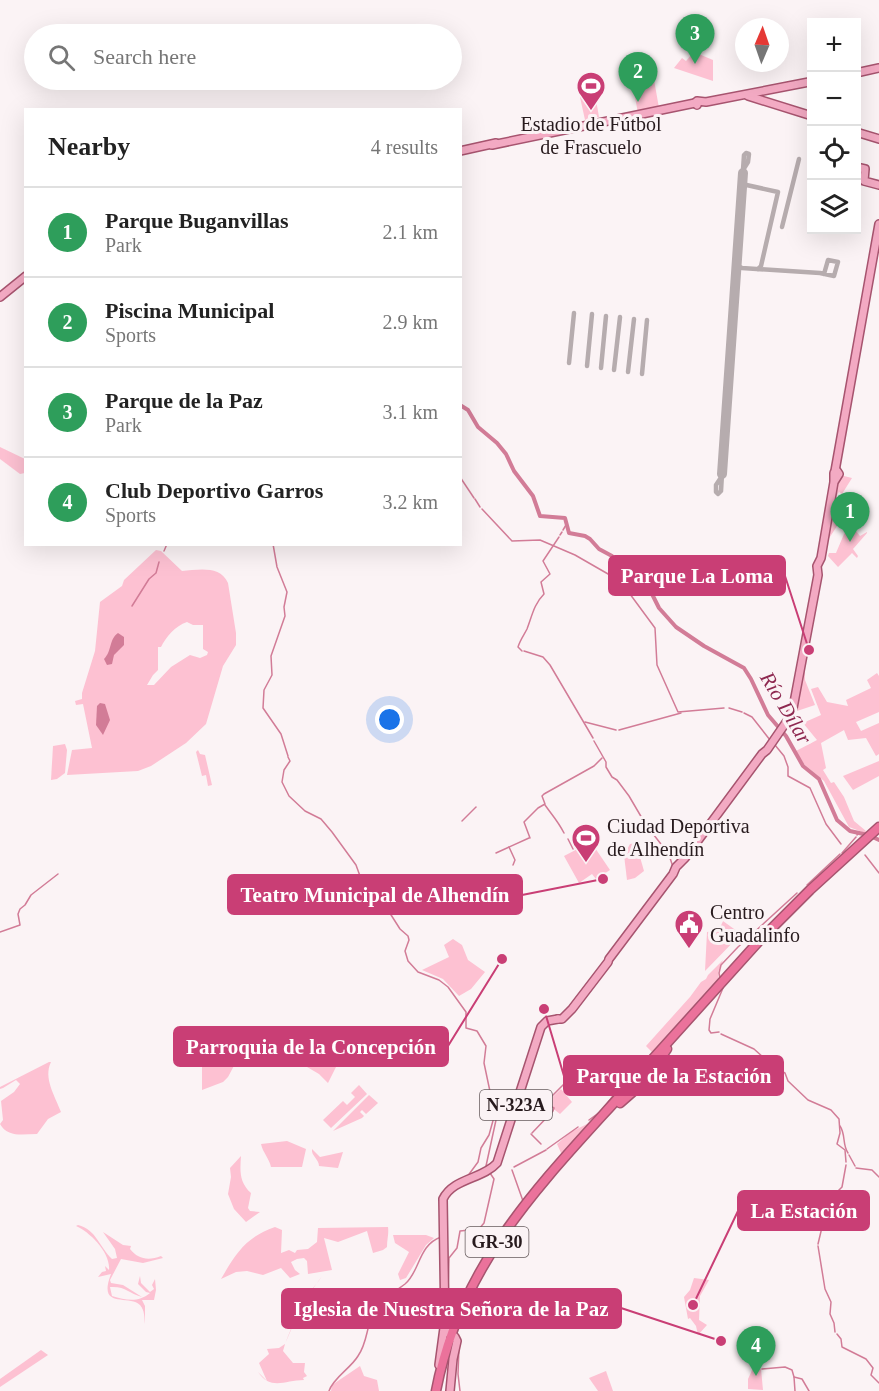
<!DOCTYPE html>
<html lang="en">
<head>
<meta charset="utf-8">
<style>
	body { margin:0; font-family:Georgia,serif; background:#f6f6f6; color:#222 }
	.controls { position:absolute; right:18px; top:18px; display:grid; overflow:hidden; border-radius:0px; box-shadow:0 6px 24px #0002 }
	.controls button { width:54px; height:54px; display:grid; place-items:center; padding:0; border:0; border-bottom:2px solid #e0e0e0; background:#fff; color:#222; font:30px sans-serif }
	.compass { position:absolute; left:735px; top:18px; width:54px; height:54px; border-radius:50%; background:#fff; box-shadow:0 6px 24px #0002; rotate:2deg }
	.you { position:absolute; left:390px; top:720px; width:21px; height:21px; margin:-15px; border:4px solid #fff; border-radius:50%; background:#1a73e8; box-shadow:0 0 0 9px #1a73e833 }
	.badge { display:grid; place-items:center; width:39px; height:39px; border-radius:50%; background:#c93e75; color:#fff; font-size:20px; font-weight:700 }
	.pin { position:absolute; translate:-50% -50px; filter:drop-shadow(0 2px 3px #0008) }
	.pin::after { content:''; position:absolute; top:32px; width:21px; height:18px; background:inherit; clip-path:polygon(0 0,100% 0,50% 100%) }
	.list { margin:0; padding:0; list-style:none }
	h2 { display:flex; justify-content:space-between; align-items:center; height:78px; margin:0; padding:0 24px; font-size:26px }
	h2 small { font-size:20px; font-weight:400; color:#767676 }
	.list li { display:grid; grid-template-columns:39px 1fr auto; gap:18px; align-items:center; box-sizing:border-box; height:90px; padding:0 24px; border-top:2px solid #e0e0e0 }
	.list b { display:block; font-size:22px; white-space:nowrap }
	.list p { margin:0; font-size:20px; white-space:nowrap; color:#767676 }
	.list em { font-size:20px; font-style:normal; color:#767676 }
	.icon { flex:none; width:33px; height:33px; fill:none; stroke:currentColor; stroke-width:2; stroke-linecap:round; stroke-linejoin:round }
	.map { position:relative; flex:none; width:879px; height:1391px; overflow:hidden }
	.search { position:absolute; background:#fff; box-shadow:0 6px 24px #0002; left:24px; top:24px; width:438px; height:66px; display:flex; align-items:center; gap:15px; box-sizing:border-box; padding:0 21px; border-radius:33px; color:#767676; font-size:22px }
	.panel { position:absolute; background:#fff; box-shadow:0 6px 24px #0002; left:24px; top:108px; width:438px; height:438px; border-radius:0px }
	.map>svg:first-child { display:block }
</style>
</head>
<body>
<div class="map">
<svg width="879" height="1391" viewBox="0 0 879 1391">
	<rect width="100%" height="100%" fill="#fbf3f5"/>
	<g fill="#fdc1d2" fill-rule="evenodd">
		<polygon points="694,52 713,60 713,81 674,68 682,58 686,61"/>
		<polygon points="648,63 650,74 653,74 659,108 638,113 632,82 641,81 640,65"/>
		<polygon points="595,94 599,117 585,120 580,97"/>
		<polygon points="0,447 25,459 25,473 20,474 0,459"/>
		<polygon points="840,475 852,478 842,494 839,492 836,497 838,499 835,505 835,515 839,515 838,506 845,494 854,500 826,543 837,479"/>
		<polygon points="856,517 851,525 860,536 867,532 867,533 853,549 858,556 857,558 852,553 838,567 828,556 829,553 836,553 844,534"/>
		<path d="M156,550l5,1 21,20c16,-1 38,-6 46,12l8,50v12l-13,21 -17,58 -20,19 -35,23 -13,5 -71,4 5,-25 20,-2 -9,-44 -7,1 -1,-4 7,-2v-6l13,-42 5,-49 22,-16 2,-6zM187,622l6,3h10v24l5,3 -1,3 -7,3 -10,-3 -19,12 -17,18h-7l6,-10 5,-5v-23h3c5,-10 14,-21 26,-25z"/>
		<polygon points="803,668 805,668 805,680 815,705 797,711 796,710"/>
		<polygon points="877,673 879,676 879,712 856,722 861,731 879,723 879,754 876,756 866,738 848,740 844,730 821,743 826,768 823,770 831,783 834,782 844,797 854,821 866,831 865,833 849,827 824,781 804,764 796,751 817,740 803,723 821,715 811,689 818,687 827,702 848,706 846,700 871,688 867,680"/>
		<polygon points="65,744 67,750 65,773 57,779 51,780 53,746"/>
		<polygon points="198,750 200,754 205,755 212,785 208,786 206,775 202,776 196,752"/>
		<polygon points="879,761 879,776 853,790 843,776"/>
		<polygon points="591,842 610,870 596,879 592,874 579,883 564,856"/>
		<polygon points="636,843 644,871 635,878 627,880 624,855 630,844"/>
		<polygon points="723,921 741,934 705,971 707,932 719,930"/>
		<polygon points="453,939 462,945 468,960 485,972 471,989 459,996 443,979 422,970 449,957 444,945"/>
		<polygon points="723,960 718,972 719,980 652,1052 646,1046 690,997 701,982 706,979 708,975"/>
		<polygon points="245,1030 236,1048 236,1062 228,1077 223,1082 202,1090 202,1059 195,1042"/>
		<polygon points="301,1051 311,1055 322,1054 336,1067 328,1083 319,1074 290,1057 293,1053"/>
		<path d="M49,1062h2c-8,16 4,34 10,50l-13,7 -11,15c-14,0 -29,4 -37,-10l3,-4 -2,-19 13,-9 6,-8 -4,-4 -13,8 -3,1v-2z"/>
		<polygon points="359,1085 367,1094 331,1128 323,1120 343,1101 347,1105 355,1097 351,1093"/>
		<polygon points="561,1089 572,1102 560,1114 546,1103"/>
		<polygon points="369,1095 378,1103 366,1114 362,1110 360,1112 364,1116 362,1118 333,1131"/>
		<polygon points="591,1122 562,1155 557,1144 571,1132"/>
		<path d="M287,1141l19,8 -4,18h-31c-2,-9 -8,-14 -10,-23z"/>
		<path d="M312,1149l8,8 23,-5 -5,16 -19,-2c0,-7 -8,-10 -7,-17z"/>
		<path d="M241,1156c-1,15 -2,26 10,37l-3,15 2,3 10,1 -14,10 -12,-13 -6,-15 3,-17 -1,-9z"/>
		<path d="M78,1225c18,4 22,23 34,34l5,-1 -2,-9 -12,-17 20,13 8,1 -1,3c8,10 18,12 31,7l2,2 -20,5 -22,-4 -11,21 1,3 12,2 19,12c-14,-4 -16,-11 -32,-10l2,9c14,4 26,7 38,-3l-4,-1 -8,-8 2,-8 1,7 9,9 4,-3 -2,-4 3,-6 1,11 -2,10h-12l3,6v18c-1,-7 0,-13 -5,-19 -11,-11 -43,5 -29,-31l-13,3 4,-5 4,-1 -1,-5 4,4c2,-17 -19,-38 -33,-44z"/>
		<path d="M275,1227l7,3 -1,23 8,-3 6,3 2,-3 11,-1 9,-7 1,-14 70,-1c1,7 -1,12 -1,20l-4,3 -10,3 -6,-22 -29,11 -14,-4 8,32 -24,4 -1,-13 -3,-3 -7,1 -6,3 4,8 5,4 -10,4 -9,-10 -18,7 -16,-4 -11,1 -15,7c15,-26 25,-42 54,-52z"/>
		<polygon points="393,1235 426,1235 434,1238 426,1245 406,1278 400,1280 398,1274 409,1252 395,1243"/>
		<path d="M322,1276c-4,7 -10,12 -14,19 -9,17 -20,37 -25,56l10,12h12l-1,9 3,4 -4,2 1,2c-19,0 -33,11 -46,-8l9,9 -8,-18 10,-9 -2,-5 12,-1 6,-4 17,-40z"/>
		<polygon points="694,1278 709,1280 700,1296 699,1320 707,1325 698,1335 696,1326 690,1318 688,1319 684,1297 690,1290"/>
		<polygon points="41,1350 48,1355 0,1387 0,1379"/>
		<polygon points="360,1366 364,1376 377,1380 379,1391 331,1391 332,1385"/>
		<polygon points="753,1368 761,1369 763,1390 748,1389 748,1379"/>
		<polygon points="606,1371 613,1391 598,1391 589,1378"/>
	</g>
	<g fill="#d27c97">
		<path d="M118,633l6,4v8l-10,10 -2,9 -5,1 -3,-6c8,-8 5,-20 14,-26z"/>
		<polygon points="100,703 105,704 110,720 103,735 96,725 97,706"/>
	</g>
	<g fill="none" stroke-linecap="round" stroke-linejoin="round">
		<g stroke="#d27c97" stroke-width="1.5">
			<polyline points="460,477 474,498"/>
			<polyline points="475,499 480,507"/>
			<polyline points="482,509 512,541 540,540 575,555 622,582 626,588"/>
			<polyline points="563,530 566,525"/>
			<polyline points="560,535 562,532"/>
			<polyline points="273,544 277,567 287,592 284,607 285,616 271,656 272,675 264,690 263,708 281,734 288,756"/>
			<polyline points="164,551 167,544"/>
			<polyline points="627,590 655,628 657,665 678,712 724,708"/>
			<polyline points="132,606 149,579 156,573 159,562"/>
			<path d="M522,651l-4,-4c2,-7 6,-12 9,-18 5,-13 7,-25 17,-35l-3,-12 9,-8 -7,-13 16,-24"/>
			<polyline points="524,651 543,657 550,665 593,738"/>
			<polyline points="729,708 742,712"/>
			<polyline points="744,713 752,717 770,740"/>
			<polyline points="585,722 616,730"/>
			<polyline points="619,730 681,713"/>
			<polyline points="594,741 606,762 606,767 612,777 617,780 629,796 646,825 668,853"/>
			<polyline points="775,745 784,756 788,767 788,776 810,788 826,824 841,844"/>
			<polyline points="288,757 290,761 284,770 282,782 289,796 305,811 321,819 332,832 356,865 364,887 368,893 386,907 400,929 408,936 409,940 405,951 408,961 418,972 439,980 448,987 466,1012 466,1028 477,1031 486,1046 484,1063 496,1120 486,1166"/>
			<path d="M545,805c7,10 13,16 19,28"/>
			<polyline points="462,821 476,807"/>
			<polyline points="857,835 859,832"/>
			<polyline points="530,838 524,822 538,808 545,804 542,796 544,794 594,766 602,758"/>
			<polyline points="568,839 573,849"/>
			<polyline points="509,847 515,860 513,865"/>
			<polyline points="496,853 529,838"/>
			<polyline points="842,853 856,837"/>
			<polyline points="669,855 673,867"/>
			<polyline points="865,855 879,873"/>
			<polyline points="807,885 840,854"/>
			<polyline points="0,932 20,925 18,914 20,909 25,905 31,895 58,874"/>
			<polyline points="720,978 719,973 721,965 738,947 797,893"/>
			<polyline points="719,1032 711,1033 709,1030 710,1019 723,988"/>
			<polyline points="721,1034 754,1049 775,1068 785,1073 788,1081 808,1100 831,1110 839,1119 840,1133 837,1144 845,1150 846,1162"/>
			<polyline points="605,1106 624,1082"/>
			<polyline points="589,1120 600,1112"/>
			<path d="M840,1126c6,9 2,18 8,27"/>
			<polyline points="532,1133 553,1111 554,1108 545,1103 570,1078"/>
			<polyline points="531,1134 541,1144"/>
			<polyline points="547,1149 578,1127"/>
			<polyline points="849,1155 855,1166"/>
			<polyline points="514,1167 546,1150"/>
			<polyline points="856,1168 872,1170 879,1177"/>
			<polyline points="512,1170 523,1201"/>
			<polyline points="467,1177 478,1162 481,1148 489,1135 494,1117"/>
			<polyline points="818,1244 823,1223 835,1203 833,1196 842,1187 846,1165"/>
			<polyline points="818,1246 825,1289 831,1302 830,1314 834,1323 835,1332"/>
			<polyline points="450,1298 448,1291 449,1258 457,1248 460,1231 479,1229 484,1223 494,1179 490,1173"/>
			<polyline points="837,1334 841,1339 842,1347 866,1359 873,1368 871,1375 879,1383"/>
			<polyline points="459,1347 458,1374 460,1391"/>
			<polyline points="762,1369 785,1367 792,1370 794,1377 802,1379 809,1391"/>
			<polyline points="794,1377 795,1391"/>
			<path d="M329,1391c4,-13 22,-23 29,-35 10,-14 8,-30 16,-44 7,-12 20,-20 31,-28 15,-12 13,-39 36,-47"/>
		</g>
		<polyline stroke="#d27c97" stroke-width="4" points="460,405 468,410 478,427 497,443 506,454 514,471 533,496 540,516 565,518 569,533 585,536 590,539 599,549 612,556 621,566 631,572 648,586 659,608 676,627 704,646 744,668 751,679 768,715 786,736 803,766 819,779 837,820 850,831 868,835 879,840"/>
		<g stroke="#b6acae" stroke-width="4.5">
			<polygon points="746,153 749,154 748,162 743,170 744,155"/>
			<polyline points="742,184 778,192 761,266 758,269"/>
			<polyline points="782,227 799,159"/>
			<polyline points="737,262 738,266 742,268 820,273 834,276 838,262 828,260 824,274"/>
			<polyline points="569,363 574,313"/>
			<polyline points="587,366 592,314"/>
			<polyline points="601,368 606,316"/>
			<polyline points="614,370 620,317"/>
			<polyline points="628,372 634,319"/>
			<polyline points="642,374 647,320"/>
			<polyline points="722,476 716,485 716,492 718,494 721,491 722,474"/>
		</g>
		<polyline stroke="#b6acae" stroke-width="10" points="722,474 743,173"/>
		<g stroke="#a7546f" stroke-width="10">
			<g id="major">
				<polyline points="856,73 879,68"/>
				<polyline points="748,96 812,116"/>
				<polyline points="697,105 695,103 697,101 706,102 809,82"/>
				<polyline points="856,132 879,139"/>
				<polyline points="492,145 695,103"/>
				<polyline points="460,151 496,143"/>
				<polyline points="856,167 865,169 864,181 879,185"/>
				<polyline points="0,297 26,276"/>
				<polyline points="835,471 879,224"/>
				<polyline points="609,959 673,874 676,867 685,858 762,754 767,750 787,721 793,708 818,575 817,566 821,558 834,482 834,473 837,471 839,474 834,482"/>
				<polyline points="558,1019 562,1019 572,1009 608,962"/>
				<path d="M449,1334l-4,-8 -2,-127c10,-21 40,-20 54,-36l44,-136 6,-6 11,-2"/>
				<polyline points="439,1365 444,1328"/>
				<polyline points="450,1391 453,1359 457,1341 455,1337"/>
			</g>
		</g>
		<g stroke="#a7546f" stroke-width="11">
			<g id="highway">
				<polyline points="640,1073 760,940 810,890 879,827"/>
				<polyline points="647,1078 667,1049"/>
				<polyline points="620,1103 636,1089 645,1077"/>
				<path d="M436,1391c26,-136 115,-217 202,-315"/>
			</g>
		</g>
		<use href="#major" stroke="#f3aac3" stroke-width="7"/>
		<use href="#highway" stroke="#eb729b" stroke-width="8"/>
	</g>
	<defs>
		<g id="stadium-pin" transform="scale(1.5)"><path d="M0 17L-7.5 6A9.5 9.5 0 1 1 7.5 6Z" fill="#c93e75" stroke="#fbf3f5"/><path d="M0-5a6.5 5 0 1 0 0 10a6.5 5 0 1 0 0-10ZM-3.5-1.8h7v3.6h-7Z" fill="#fff"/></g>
		<g id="civic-pin" transform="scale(1.5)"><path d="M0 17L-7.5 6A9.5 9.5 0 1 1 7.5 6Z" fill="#c93e75" stroke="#fbf3f5"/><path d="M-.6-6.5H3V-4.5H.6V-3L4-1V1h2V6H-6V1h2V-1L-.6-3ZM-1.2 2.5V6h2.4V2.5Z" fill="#fff"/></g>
	</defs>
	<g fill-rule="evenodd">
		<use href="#stadium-pin" x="591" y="86"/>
		<use href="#stadium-pin" x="586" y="838"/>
		<use href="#civic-pin" x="689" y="924"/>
	</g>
	<g text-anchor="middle" stroke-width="6" stroke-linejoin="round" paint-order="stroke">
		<g fill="#fbf3f5" stroke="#675c5e" stroke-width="1.5">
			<rect x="480" y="1090" width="72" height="30" rx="4.5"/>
			<rect x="465.5" y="1227" width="63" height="30" rx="4.5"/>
		</g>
		<g font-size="18" font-weight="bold" fill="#281b1e">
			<text x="516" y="1111">N-323A</text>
			<text x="497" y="1248">GR-30</text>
		</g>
		<g font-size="20" fill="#281b1e" stroke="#fbf3f5" text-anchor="start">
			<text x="591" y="131" text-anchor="middle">Estadio de Fútbol<tspan x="591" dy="23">de Frascuelo</tspan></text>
			<text x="607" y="833">Ciudad Deportiva<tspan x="607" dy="23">de Alhendín</tspan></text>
			<text x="710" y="919">Centro<tspan x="710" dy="23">Guadalinfo</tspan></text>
		</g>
		<g font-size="21" font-style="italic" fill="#8e2850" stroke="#fbf3f5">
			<text transform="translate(786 708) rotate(59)" y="7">Río Dílar</text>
		</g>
	</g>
	<path fill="none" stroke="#c93e75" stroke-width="2" d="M809 650L785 576M603 879L522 895M502 959L448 1046M544 1009L564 1076M693 1305L738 1211M721 1341L621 1308"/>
	<g fill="#c93e75" stroke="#fbf3f5" stroke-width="2">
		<circle cx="809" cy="650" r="6"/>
		<circle cx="603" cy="879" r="6"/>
		<circle cx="502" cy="959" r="6"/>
		<circle cx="544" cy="1009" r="6"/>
		<circle cx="693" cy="1305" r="6"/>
		<circle cx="721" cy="1341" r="6"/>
	</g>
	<g fill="#c93e75" stroke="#c93e75" stroke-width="2">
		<rect x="609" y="556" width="176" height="39" rx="6"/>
		<rect x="228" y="875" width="294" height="39" rx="6"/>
		<rect x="174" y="1027" width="274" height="39" rx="6"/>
		<rect x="564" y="1056" width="219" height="39" rx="6"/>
		<rect x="738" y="1191" width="131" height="39" rx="6"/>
		<rect x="282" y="1289" width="339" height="39" rx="6"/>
	</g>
	<g font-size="21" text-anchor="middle" font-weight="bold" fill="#fff">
		<text x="697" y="583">Parque La Loma</text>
		<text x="375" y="902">Teatro Municipal de Alhendín</text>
		<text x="311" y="1054">Parroquia de la Concepción</text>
		<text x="674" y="1083">Parque de la Estación</text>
		<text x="804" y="1218">La Estación</text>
		<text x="451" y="1316">Iglesia de Nuestra Señora de la Paz</text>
	</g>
</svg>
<div class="controls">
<button>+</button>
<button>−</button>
<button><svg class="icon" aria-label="locate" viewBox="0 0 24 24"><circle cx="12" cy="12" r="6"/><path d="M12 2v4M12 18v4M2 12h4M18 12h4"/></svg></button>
<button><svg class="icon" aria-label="layers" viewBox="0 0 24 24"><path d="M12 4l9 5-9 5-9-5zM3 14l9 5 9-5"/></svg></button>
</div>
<svg class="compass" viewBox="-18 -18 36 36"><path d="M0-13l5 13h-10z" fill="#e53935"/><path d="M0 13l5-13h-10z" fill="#767676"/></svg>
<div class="you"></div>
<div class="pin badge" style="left:850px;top:542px;background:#2e9e5b">1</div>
<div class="pin badge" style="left:638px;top:102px;background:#2e9e5b">2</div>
<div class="pin badge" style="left:695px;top:64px;background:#2e9e5b">3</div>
<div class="pin badge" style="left:756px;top:1376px;background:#2e9e5b">4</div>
<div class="search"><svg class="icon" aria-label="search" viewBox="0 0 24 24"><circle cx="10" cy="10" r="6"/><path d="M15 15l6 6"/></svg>Search here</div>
<section class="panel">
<h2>Nearby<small>4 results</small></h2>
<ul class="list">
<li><span class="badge" style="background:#2e9e5b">1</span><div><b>Parque Buganvillas</b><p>Park</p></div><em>2.1 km</em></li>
<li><span class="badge" style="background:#2e9e5b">2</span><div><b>Piscina Municipal</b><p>Sports</p></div><em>2.9 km</em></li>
<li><span class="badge" style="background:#2e9e5b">3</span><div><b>Parque de la Paz</b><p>Park</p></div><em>3.1 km</em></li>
<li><span class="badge" style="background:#2e9e5b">4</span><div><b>Club Deportivo Garros</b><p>Sports</p></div><em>3.2 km</em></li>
</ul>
</section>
</div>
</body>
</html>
